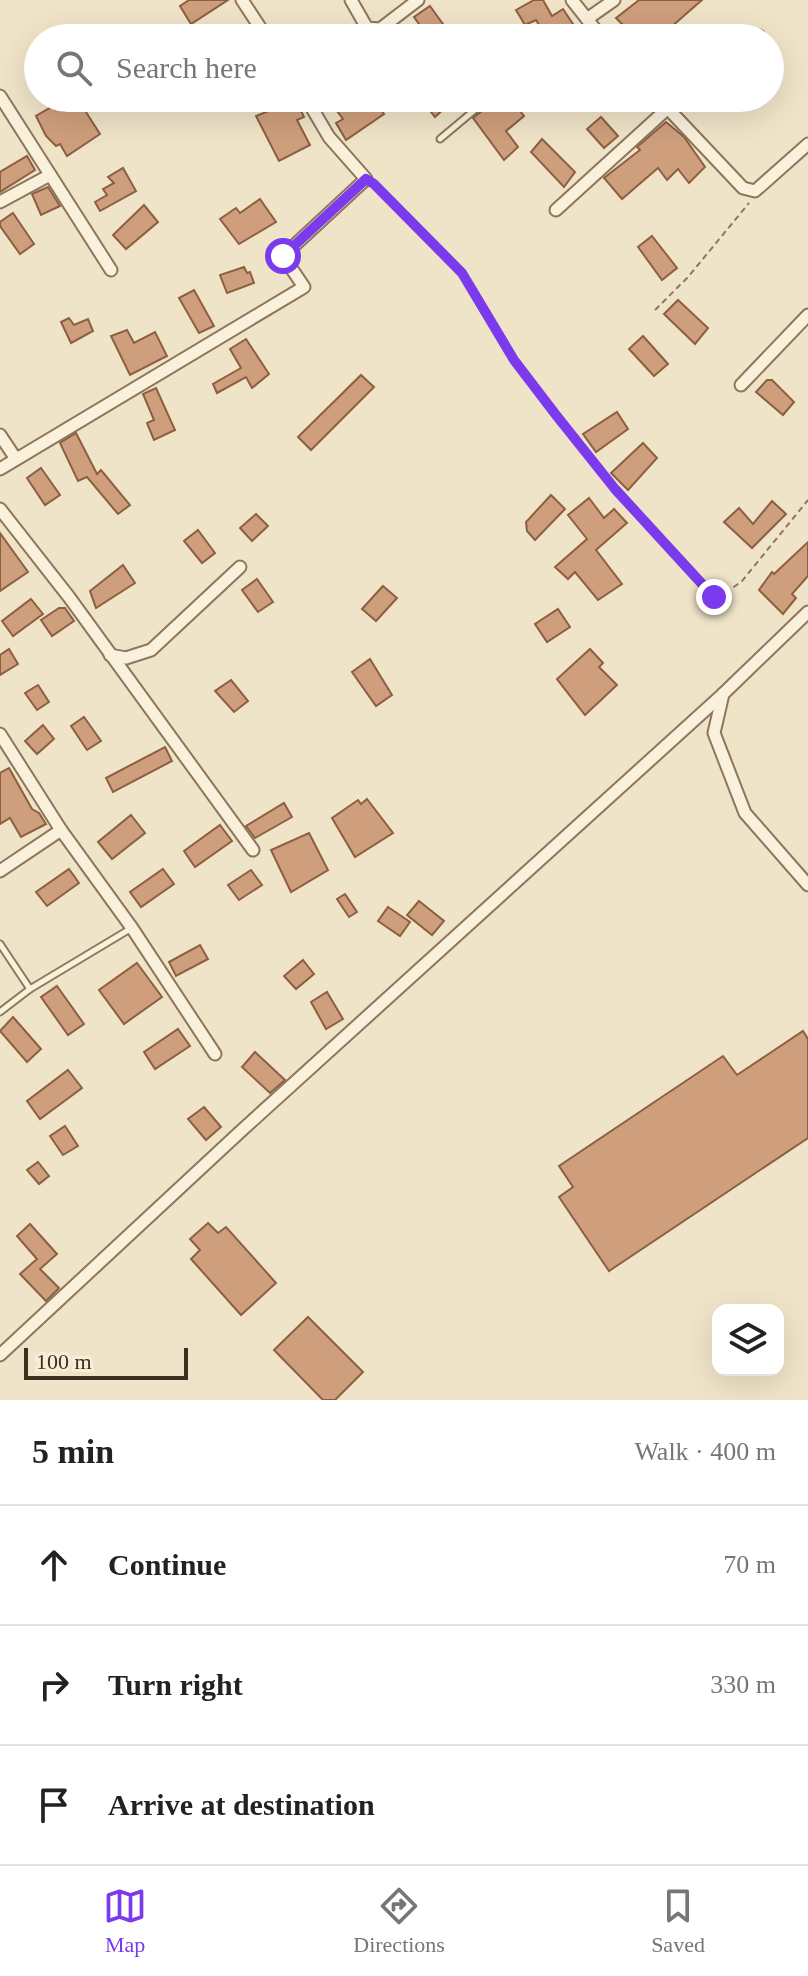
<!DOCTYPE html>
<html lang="en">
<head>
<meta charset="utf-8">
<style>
	body { margin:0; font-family:Georgia,serif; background:#f6f6f6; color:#222 }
	.controls { position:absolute; right:24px; bottom:24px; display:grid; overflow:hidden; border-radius:16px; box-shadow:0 8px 32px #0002 }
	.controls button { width:72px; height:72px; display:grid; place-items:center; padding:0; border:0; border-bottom:2px solid #e0e0e0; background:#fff; color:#222; font:40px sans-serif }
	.scale { position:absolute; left:24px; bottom:20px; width:164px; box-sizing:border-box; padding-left:8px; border:4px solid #3d2e20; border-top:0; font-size:22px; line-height:28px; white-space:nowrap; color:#3d2e20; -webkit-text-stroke:6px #f7eed8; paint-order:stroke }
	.stop { position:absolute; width:24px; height:24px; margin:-18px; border:6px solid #7c3aed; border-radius:50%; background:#fff }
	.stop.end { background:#7c3aed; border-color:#fff; box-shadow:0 2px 8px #0008 }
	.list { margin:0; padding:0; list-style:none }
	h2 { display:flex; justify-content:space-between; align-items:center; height:104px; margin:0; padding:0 32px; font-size:34px }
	h2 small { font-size:26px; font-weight:400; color:#767676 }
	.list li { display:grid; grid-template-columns:52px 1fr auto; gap:24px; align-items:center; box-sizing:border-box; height:120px; padding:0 32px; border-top:2px solid #e0e0e0 }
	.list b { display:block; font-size:30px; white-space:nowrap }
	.list em { font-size:26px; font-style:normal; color:#767676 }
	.icon { flex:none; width:44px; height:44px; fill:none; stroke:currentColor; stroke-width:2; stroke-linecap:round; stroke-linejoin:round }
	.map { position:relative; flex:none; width:808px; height:1400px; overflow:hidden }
	.search { position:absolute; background:#fff; box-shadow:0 8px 32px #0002; left:24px; right:24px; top:24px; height:88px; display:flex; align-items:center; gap:20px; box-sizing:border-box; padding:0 28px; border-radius:44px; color:#767676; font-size:30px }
	.sheet { height:464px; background:#fff }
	nav { display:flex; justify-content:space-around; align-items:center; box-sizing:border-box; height:112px; border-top:2px solid #e0e0e0; background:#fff; font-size:22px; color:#767676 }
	nav a { display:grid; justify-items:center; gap:4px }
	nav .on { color:#7c3aed }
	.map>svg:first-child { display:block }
</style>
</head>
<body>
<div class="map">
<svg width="808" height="1400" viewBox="0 0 808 1400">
	<rect width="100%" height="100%" fill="#f0e4c8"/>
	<g fill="#cf9f7d" stroke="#8d5f41" stroke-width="2">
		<polygon points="189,0 228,0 191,24 180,6"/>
		<polygon points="534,0 543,0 552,16 563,9 575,27 558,38 547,38 536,20 525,25 516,10"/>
		<polygon points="639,0 702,0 663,34 667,38 636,38 616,18"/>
		<polygon points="430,6 453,38 429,38 414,17"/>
		<polygon points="67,98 77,98 100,134 67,156 60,144 56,146 46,136 36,116"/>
		<polygon points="327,98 373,98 384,114 346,140 336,123 343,119"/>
		<polygon points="420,98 443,98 448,105 435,117"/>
		<polygon points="510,98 524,116 506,131 518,147 504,160 473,118 487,107 490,110"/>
		<polygon points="296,100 304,117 297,120 310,145 279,161 256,116"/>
		<polygon points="601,117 618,136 604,148 587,129"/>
		<polygon points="666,122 684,137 705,167 689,183 678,169 667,180 658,168 622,199 604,178 640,150 637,147"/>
		<polygon points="542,139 575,172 564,187 531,152"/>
		<polygon points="27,156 35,170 0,192 0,172"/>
		<polygon points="123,168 136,191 100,211 95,202 107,195 103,189 114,183 108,177"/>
		<polygon points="48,187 60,206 41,215 32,194"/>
		<polygon points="260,199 276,222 239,244 220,219 236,208 240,213"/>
		<polygon points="144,205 158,222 126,249 113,235"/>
		<polygon points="13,213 34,244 20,254 0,226 0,222"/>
		<polygon points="652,236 677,268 662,280 638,247"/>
		<polygon points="244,267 247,273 250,272 254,283 227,293 220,275"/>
		<polygon points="194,290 214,326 199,333 179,298"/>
		<polygon points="678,300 708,328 695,344 664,314"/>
		<polygon points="69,318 74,325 88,319 93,331 71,343 61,322"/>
		<polygon points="127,330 134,343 155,332 167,356 130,375 111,336"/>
		<polygon points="643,336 668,364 654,376 629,349"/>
		<polygon points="246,339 269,374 252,388 246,377 217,393 213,384 241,368 230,349"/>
		<polygon points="361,375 374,387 311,450 298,437"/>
		<polygon points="767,380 772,380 794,402 783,415 756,392"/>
		<polygon points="156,388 175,430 154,440 147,423 154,420 143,394"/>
		<polygon points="617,412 628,429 596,452 583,434"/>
		<polygon points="76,433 97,474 101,470 130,505 118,514 87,477 78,481 60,443"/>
		<polygon points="643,443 657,458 628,490 611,473"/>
		<polygon points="41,468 60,495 45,505 27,478"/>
		<polygon points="551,495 565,509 535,540 527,531 526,522"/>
		<polygon points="589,498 604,518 614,509 627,523 596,550 622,584 598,600 575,572 568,579 555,567 587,539 568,515"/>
		<polygon points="772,501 786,514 752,548 724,522 739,508 753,524"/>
		<polygon points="256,514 268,526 252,541 240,528"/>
		<polygon points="198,530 215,553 202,563 184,541"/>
		<polygon points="0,533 28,572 0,591"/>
		<polygon points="808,542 808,576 792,594 796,598 783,614 759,590 772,572 774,574"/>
		<polygon points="123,565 135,583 96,608 90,591"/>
		<polygon points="257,579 273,602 258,612 242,590"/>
		<polygon points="383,586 397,598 376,621 362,609"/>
		<polygon points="31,599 43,614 13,636 2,621"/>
		<polygon points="59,608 65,608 74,621 52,636 41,620"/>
		<polygon points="558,609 570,627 547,642 535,624"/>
		<polygon points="9,649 18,664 0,675 0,655"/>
		<polygon points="590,649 603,663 599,667 617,685 585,715 557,679"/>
		<polygon points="370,659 392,695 376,706 352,672"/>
		<polygon points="231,680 248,701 234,712 215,691"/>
		<polygon points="38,685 49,702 37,710 25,693"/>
		<polygon points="84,717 101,741 87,750 71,726"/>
		<polygon points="43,725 54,739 37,754 25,741"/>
		<polygon points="165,747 172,761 113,792 106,778"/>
		<polygon points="9,768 32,809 39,813 46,824 21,837 10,818 0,824 0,773"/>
		<polygon points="367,799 393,833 355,857 332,818 358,800 361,804"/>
		<polygon points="284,803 292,817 255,838 246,826"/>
		<polygon points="131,815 145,833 112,859 98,842"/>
		<polygon points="220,825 232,841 195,867 184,851"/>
		<polygon points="309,833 328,870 291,892 271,850"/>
		<polygon points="69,869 79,883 47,906 36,892"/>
		<polygon points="163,869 174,884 141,907 130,892"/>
		<polygon points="251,870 262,885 239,900 228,885"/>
		<polygon points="345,894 357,912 349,917 337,899"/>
		<polygon points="419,901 444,921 432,935 407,915"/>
		<polygon points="388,907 410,922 400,936 378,921"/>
		<polygon points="200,945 208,959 176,976 169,962"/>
		<polygon points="303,960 314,974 296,989 284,976"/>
		<polygon points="137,963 162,997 124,1024 99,990"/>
		<polygon points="57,986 84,1024 68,1035 41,997"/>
		<polygon points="327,992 343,1019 326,1029 311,1002"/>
		<polygon points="13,1017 41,1049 27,1062 0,1031"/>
		<polygon points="178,1029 190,1046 155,1069 144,1052"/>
		<polygon points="803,1031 808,1039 808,1138 609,1271 559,1197 573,1187 559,1166 723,1056 737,1075"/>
		<polygon points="255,1052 285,1080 270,1093 242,1067"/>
		<polygon points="68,1070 82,1088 40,1119 27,1101"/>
		<polygon points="204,1107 221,1127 206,1140 188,1119"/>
		<polygon points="65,1126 78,1146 63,1155 50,1136"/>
		<polygon points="38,1162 49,1176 39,1184 27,1170"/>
		<polygon points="208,1223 218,1233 226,1227 276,1283 241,1315 191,1259 200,1250 190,1239"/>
		<polygon points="30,1224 57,1254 40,1269 59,1288 46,1301 20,1274 37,1259 17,1236"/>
		<polygon points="308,1317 363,1372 335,1400 323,1400 274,1350"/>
	</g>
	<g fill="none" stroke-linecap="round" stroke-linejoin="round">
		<g stroke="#8d765c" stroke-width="9">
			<g id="service">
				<polyline points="440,139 489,98"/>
				<polyline points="0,944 30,989"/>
				<polyline points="0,1012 30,989 130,929"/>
			</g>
		</g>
		<g stroke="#8d765c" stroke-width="15">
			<g id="minor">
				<polyline points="242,0 267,38"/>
				<polyline points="351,0 367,28 380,29 418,0"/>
				<polyline points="572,0 602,38"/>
				<polyline points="587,19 614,0"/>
				<polyline points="757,38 759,36"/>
				<polyline points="0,96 111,270"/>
				<polyline points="658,98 743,188 755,191 808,144"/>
				<polyline points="0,202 50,175"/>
				<polyline points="556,210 679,98"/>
				<polyline points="741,385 808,315"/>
				<polyline points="0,435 16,459"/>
				<polyline points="0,469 304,287 283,256 366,179 329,137 306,98"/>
				<polyline points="0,509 69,597 253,850"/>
				<polyline points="808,612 723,694 714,733 745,813 808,885"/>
				<polyline points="110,655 126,658 151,650 240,567"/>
				<polyline points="0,734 61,830 132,928 215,1054"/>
				<polyline points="0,871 61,830"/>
				<polyline points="0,1355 241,1131 723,694"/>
			</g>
		</g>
		<g stroke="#8d765c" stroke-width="2" stroke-dasharray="6 4" stroke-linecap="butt">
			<polyline points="374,184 462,273 514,360 556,415 615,489 714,597 719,598 742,581 808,500"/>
			<polyline points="655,310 688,277 749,203"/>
		</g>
		<use href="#service" stroke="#faf1dc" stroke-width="5"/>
		<use href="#minor" stroke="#faf1dc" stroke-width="11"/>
	</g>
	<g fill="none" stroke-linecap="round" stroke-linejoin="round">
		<polyline stroke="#7c3aed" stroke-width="10" points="283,256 366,179 374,184 462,273 514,360 556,415 615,489 714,597"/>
	</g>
</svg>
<div class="controls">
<button><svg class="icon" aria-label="layers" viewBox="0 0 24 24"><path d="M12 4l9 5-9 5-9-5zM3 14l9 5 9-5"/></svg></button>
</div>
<div class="scale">100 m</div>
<div class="stop" style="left:283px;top:256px"></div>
<div class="stop end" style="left:714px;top:597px"></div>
<div class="search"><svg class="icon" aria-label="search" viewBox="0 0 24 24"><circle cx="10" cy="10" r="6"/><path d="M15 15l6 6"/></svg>Search here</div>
</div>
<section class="sheet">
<h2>5 min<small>Walk · 400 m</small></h2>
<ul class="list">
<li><svg class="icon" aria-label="ahead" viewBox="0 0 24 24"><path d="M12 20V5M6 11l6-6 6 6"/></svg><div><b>Continue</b></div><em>70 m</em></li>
<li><svg class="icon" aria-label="right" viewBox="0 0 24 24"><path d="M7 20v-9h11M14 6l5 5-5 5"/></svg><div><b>Turn right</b></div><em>330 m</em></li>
<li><svg class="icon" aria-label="arrive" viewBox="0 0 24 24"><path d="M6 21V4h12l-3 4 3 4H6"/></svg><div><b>Arrive at destination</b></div></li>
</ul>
</section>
<nav>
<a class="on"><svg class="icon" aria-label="map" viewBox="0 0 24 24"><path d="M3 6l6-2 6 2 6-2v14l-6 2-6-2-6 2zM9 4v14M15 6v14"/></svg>Map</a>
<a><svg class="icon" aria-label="directions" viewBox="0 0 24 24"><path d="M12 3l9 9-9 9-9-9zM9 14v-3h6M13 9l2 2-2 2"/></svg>Directions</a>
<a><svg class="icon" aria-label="saved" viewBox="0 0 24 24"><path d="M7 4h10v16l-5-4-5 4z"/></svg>Saved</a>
</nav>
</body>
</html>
